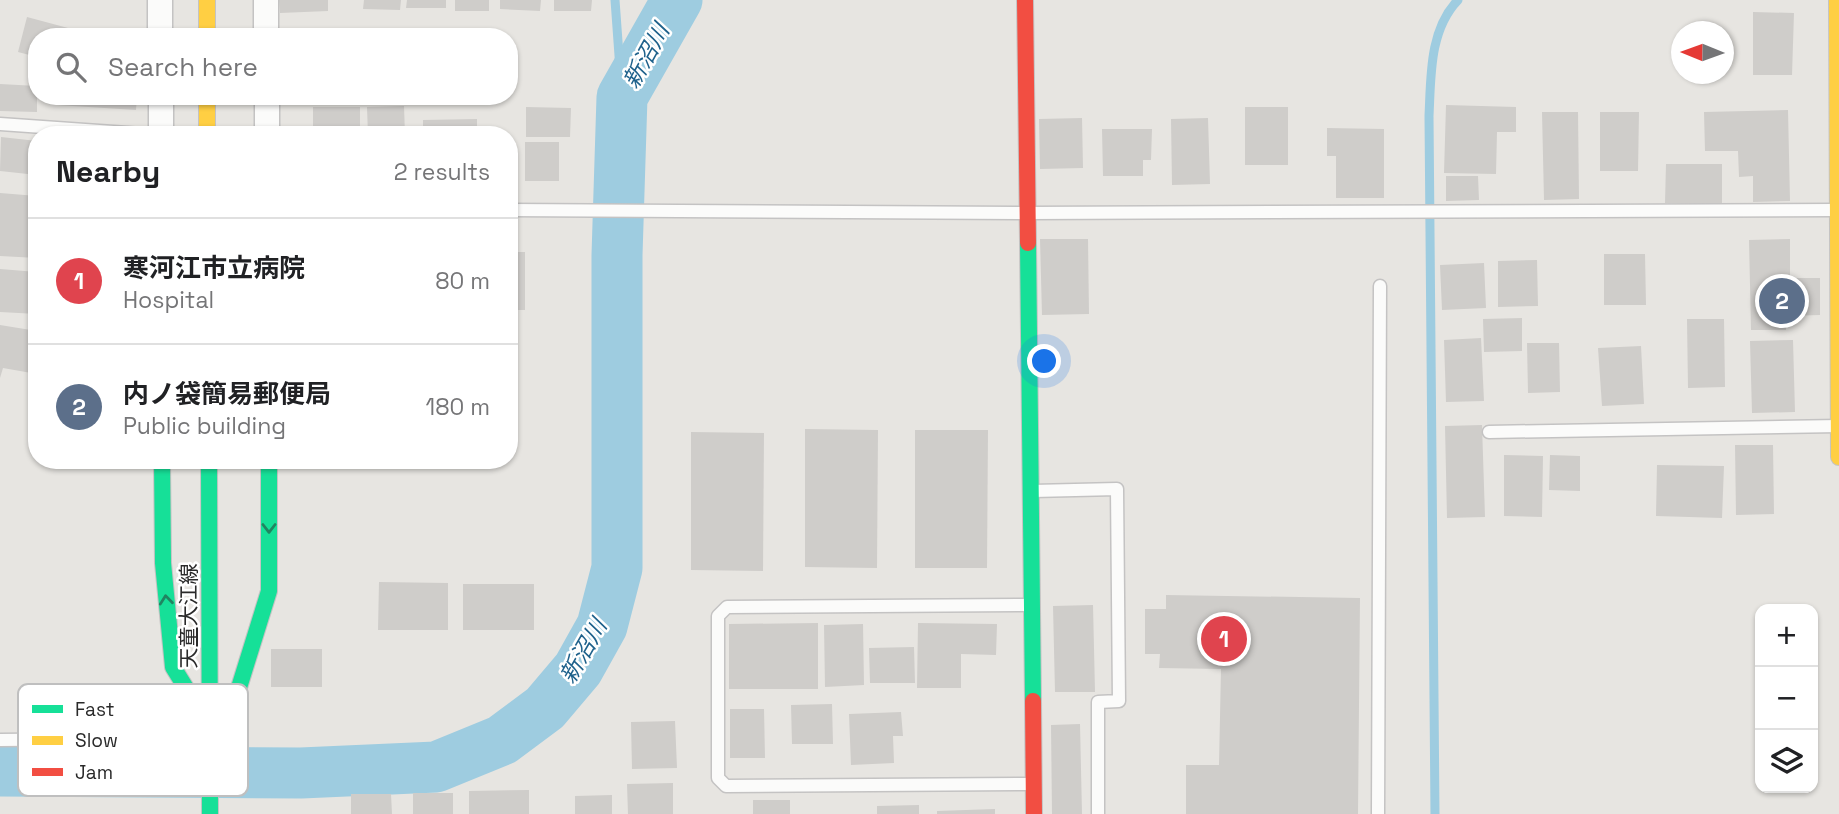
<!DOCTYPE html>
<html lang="en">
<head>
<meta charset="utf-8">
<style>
	body { margin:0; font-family:"Space Grotesk","Noto Sans JP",sans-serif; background:#f6f6f6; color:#202124 }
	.controls { position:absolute; right:21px; bottom:21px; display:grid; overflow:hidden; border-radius:14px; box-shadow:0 2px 5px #0004 }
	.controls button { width:63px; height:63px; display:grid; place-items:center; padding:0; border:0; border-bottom:2px solid #e0e0e0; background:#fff; color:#202124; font:35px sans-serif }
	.compass { position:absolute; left:1671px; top:21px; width:63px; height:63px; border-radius:50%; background:#fff; box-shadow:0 2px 5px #0004; rotate:271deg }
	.you { position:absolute; left:1045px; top:362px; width:24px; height:24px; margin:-18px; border:5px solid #fff; border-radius:50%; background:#1a73e8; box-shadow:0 0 0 10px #1a73e833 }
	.badge { display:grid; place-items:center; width:46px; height:46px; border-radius:50%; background:#111827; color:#fff; font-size:23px; font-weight:700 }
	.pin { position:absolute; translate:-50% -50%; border:4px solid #fff; box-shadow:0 2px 7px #0006 }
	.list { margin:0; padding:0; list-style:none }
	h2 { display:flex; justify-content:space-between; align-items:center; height:91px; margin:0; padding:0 28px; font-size:30px }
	h2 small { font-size:23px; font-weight:400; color:#757577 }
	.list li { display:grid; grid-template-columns:46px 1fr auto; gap:21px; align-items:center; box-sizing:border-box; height:126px; padding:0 28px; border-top:2px solid #e0e0e0 }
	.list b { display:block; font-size:26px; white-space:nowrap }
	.list p { margin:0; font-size:23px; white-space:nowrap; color:#757577 }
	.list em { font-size:23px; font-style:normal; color:#757577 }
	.icon { flex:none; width:38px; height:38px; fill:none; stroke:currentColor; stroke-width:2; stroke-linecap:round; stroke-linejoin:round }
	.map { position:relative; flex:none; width:1839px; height:814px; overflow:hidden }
	.search { position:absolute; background:#fff; box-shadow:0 2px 5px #0004; left:28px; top:28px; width:490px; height:77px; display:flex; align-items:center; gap:18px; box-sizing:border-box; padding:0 24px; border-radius:28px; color:#757577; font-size:26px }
	.panel { position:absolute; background:#fff; box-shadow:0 2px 5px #0004; left:28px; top:126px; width:490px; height:343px; border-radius:28px }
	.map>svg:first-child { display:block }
</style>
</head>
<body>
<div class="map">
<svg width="1839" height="814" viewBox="0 0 1839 814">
	<rect width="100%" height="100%" fill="#e7e5e1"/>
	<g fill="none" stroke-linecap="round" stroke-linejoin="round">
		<g stroke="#9ecce0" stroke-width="9">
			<polyline points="615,0 622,97"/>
			<path d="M1435,814l-6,-698c2,-39 0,-86 29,-116"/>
		</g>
		<polyline stroke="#9ecce0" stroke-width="51" points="0,771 301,773 436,767 502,740 545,708 578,669 602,626 617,568 617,255 622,97 677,0"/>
	</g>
	<g fill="#cfcdca">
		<polygon points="279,0 328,0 328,11 280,13"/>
		<polygon points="364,0 401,0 400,10 363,9"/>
		<polygon points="407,0 446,0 446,8 406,8"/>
		<rect x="455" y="0" width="34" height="11"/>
		<polygon points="500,0 541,0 540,11 500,9"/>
		<polygon points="554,0 592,0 591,11 554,11"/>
		<polygon points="1753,12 1794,13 1792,75 1753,75"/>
		<polygon points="27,17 68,28 65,37 37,37 37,57 18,52"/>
		<polygon points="0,84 37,86 37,112 0,111"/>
		<polygon points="58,96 137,96 136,110 57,105"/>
		<polygon points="282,96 326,96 325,104 282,102"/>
		<polygon points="338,96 409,96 409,101 338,100"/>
		<polygon points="1446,105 1516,107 1516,132 1497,132 1496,174 1444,173"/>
		<polygon points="404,106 405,135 368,135 367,107"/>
		<rect x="313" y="107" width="47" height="28"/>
		<polygon points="526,107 571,108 570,137 526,137"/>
		<rect x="1245" y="107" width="43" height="58"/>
		<polygon points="1788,110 1790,201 1753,202 1753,176 1739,177 1738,151 1705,151 1704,112"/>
		<polygon points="1542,112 1578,112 1579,199 1544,200"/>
		<polygon points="1600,112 1639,112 1638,171 1600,171"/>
		<polygon points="1082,118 1083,168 1040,169 1039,119"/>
		<polygon points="1208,118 1210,184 1172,185 1171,119"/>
		<polygon points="477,119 477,135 423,135 423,120"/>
		<polygon points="1327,128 1384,129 1384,198 1336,198 1336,156 1327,156"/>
		<polygon points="1102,129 1152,129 1151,160 1143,160 1143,176 1103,176"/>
		<polygon points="1,137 37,141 37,175 0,171"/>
		<rect x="525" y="142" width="34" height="39"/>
		<polygon points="1666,164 1722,164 1722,204 1665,203"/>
		<polygon points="1446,176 1478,176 1479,200 1446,201"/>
		<polygon points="0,193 37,196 37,258 0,256"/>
		<polygon points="1040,239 1088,239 1089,314 1042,315"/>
		<polygon points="1790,239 1790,278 1820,278 1820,315 1786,316 1786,330 1751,330 1749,240"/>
		<rect x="509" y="252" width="16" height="58"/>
		<polygon points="1604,254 1645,254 1646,305 1604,305"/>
		<polygon points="1537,260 1538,306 1498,307 1498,261"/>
		<polygon points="1484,263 1486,308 1442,310 1440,265"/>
		<polygon points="0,269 37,272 37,314 0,312"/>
		<polygon points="1522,318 1522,351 1484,352 1483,319"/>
		<polygon points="1687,319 1724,319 1725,387 1688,388"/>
		<polygon points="0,325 37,331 37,374 3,368 0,378"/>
		<polygon points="1481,338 1484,401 1446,402 1444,340"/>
		<polygon points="1793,340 1795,412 1752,413 1750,341"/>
		<polygon points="1527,343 1559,343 1560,392 1528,393"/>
		<polygon points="1641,346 1644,404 1602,406 1598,348"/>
		<polygon points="1482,425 1485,517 1447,518 1445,426"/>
		<polygon points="805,429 878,430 877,568 805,567"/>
		<polygon points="915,430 988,430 987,568 915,568"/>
		<polygon points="691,432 764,433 763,571 691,570"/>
		<polygon points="1735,445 1773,445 1774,514 1736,515"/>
		<polygon points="1504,455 1543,456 1542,517 1504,516"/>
		<polygon points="1550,455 1580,456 1580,491 1549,490"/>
		<polygon points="1657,465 1724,466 1722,518 1656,516"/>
		<polygon points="379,582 448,583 448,630 378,630"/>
		<rect x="463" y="584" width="71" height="46"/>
		<polygon points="1166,595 1360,598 1358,814 1186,814 1186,765 1219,765 1221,669 1159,668 1160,654 1145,654 1145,609 1166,609"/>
		<polygon points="1093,605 1095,692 1055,692 1053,606"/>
		<polygon points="818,623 818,689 729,689 729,624"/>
		<polygon points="918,623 997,624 996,655 961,654 961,688 917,688"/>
		<polygon points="863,624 864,685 825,687 824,625"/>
		<polygon points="914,647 915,683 870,683 869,648"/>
		<rect x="271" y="649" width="51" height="38"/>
		<polygon points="832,704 833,744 792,744 791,705"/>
		<polygon points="730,709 764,709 765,758 730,758"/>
		<polygon points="901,712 903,736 893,736 894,763 851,765 849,714"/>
		<polygon points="675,721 677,768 632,769 631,722"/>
		<polygon points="1080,724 1082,814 1052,814 1051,725"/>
		<polygon points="673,783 673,814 628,814 627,784"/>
		<polygon points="529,790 529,814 469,814 469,791"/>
		<rect x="413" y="793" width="40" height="21"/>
		<polygon points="351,794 391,794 392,814 351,814"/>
		<polygon points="612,795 612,814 575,814 575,796"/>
		<rect x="753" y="800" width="37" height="14"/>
		<polygon points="919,805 919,814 877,814 877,806"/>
		<polygon points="995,809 995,814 937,814 937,811"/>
	</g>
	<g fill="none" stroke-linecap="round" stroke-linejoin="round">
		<g stroke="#c4c3c3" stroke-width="15">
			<g id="lane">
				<polyline points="0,124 156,135"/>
				<polyline points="509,210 1028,213 1835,210"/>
				<polyline points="1489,432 1839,426"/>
				<polyline points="1033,491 1117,489 1119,701 1098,702 1098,814"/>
				<polyline points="1032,605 727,607 718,616 718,778 726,786 1032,784"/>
				<polyline points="0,740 206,738"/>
				<polyline points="1378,814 1380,286"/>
			</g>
		</g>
		<g stroke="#c4c3c3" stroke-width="27">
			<g id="street">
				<polyline points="160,0 160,37"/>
				<polyline points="266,0 266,37"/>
				<polyline points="161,96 161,135"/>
				<polyline points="267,96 267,135"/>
			</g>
		</g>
		<g stroke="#c4c3c3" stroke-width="18">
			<g id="fast">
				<polyline points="1028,243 1033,701"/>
				<polyline points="162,460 163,563 173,667 210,727 237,694 269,591 269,460"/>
				<polyline points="209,460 210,814"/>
			</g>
		</g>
		<g stroke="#c4c3c3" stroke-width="18">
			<g id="slow">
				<polyline points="207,0 207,37"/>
				<polyline points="1837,0 1839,457"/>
				<polyline points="207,96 207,135"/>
			</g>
		</g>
		<g stroke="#c4c3c3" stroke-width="18">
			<g id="jam">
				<polyline points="1025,0 1028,243"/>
				<polyline points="1033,701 1034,814"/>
			</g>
		</g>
		<use href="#lane" stroke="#fbfbfa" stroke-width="12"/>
		<use href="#street" stroke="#fbfbfa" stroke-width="24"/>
		<use href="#fast" stroke="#16e098" stroke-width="16"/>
		<use href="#slow" stroke="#ffcf43" stroke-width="16"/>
		<use href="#jam" stroke="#f24e42" stroke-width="16"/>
	</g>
	<defs><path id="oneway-chevron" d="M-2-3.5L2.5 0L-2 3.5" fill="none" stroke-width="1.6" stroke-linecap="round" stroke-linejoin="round" transform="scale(1.75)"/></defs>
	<g stroke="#208561">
		<use href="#oneway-chevron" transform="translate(269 528) rotate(90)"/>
		<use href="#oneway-chevron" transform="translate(166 600) rotate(-96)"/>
	</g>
	<g text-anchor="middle" stroke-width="5" stroke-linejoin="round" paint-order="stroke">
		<g font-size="21" fill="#2a2a2a" stroke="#fff">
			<text transform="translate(189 616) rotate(-90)" y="7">天童大江線</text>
		</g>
		<g font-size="23" font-style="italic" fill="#1e618b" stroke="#fff">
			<text transform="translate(646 56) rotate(-61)" y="8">新沼川</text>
			<text transform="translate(583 651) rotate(-60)" y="8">新沼川</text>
		</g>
	</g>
	<rect x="18" y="684" width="230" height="112" rx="10" fill="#fff" stroke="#bfbfbf" stroke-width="2"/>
	<rect x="32" y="705" width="31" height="8" fill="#16e098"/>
	<rect x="32" y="736" width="31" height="9" fill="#ffcf43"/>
	<rect x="32" y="768" width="31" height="8" fill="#f24e42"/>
	<g font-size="19" fill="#2a2a2a">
		<text x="75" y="716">Fast</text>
		<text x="75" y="747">Slow</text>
		<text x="75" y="779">Jam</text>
	</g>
</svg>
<div class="controls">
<button>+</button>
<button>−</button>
<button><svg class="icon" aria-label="layers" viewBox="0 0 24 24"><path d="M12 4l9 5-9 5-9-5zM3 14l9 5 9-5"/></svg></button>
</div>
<svg class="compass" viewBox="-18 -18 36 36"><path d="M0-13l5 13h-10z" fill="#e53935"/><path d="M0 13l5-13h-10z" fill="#757577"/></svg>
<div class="you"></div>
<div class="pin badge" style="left:1224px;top:639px;background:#e0444e">1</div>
<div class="pin badge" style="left:1782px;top:301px;background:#5c6f8a">2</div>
<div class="search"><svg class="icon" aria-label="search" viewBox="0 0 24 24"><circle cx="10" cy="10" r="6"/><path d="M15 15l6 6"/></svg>Search here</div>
<section class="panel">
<h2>Nearby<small>2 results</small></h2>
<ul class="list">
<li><span class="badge" style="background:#e0444e">1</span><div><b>寒河江市立病院</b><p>Hospital</p></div><em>80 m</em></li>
<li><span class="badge" style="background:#5c6f8a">2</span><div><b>内ノ袋簡易郵便局</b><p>Public building</p></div><em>180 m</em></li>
</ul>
</section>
</div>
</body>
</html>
